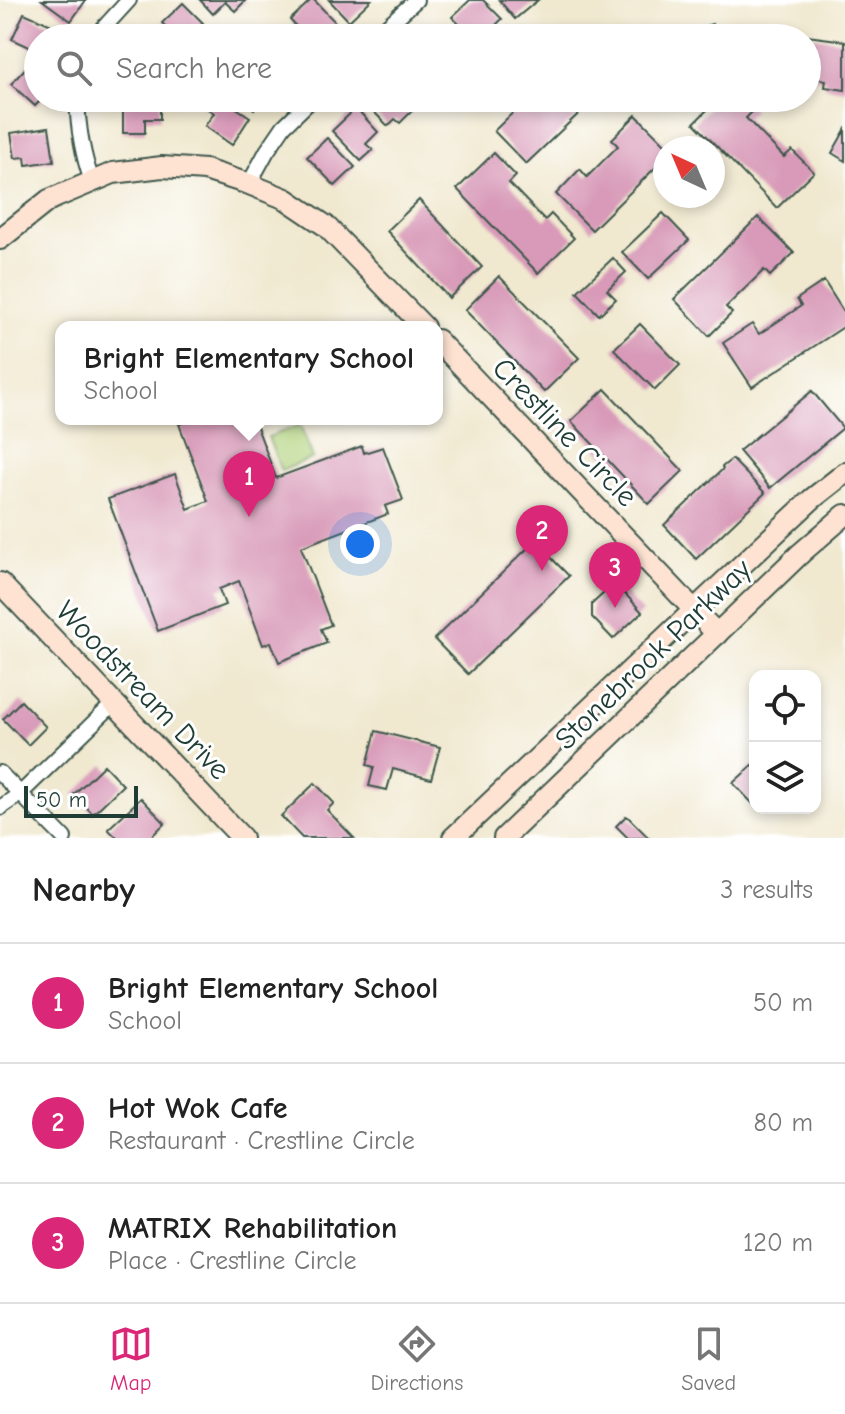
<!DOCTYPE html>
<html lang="en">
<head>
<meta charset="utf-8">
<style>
	body { margin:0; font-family:"Comic Neue",sans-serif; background:#f6f6f6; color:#222 }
	.controls { position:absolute; right:24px; bottom:24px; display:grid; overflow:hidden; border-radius:16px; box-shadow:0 4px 12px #0003 }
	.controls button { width:72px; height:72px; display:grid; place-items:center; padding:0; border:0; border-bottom:2px solid #e0e0e0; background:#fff; color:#222; font:40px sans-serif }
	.compass { position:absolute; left:653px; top:136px; width:72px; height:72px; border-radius:50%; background:#fff; box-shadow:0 4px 12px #0003; rotate:316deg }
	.scale { position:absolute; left:24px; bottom:20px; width:114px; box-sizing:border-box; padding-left:8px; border:4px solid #1f3d34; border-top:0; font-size:22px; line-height:28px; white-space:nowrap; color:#1f3d34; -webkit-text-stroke:6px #fff; paint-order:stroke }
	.you { position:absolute; left:360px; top:544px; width:28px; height:28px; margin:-20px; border:6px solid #fff; border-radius:50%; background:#1a73e8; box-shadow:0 0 0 12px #1a73e833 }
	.badge { display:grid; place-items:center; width:52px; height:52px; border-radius:50%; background:#db2777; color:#fff; font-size:26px; font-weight:700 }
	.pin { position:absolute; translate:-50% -66px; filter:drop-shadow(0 2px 4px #0008) }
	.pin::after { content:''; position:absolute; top:42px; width:28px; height:24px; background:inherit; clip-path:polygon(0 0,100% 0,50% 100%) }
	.popup { position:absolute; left:55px; top:321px; width:388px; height:104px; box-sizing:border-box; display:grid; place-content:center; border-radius:16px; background:#fff; filter:drop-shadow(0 2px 6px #0005); font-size:26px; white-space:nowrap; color:#767676 }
	.popup b { font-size:30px; color:#222 }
	.popup::after { content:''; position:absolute; left:50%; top:100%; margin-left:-16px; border:16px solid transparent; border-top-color:#fff }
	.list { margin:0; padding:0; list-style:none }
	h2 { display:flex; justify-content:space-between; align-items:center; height:104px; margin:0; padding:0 32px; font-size:34px }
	h2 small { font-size:26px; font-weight:400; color:#767676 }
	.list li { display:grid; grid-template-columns:52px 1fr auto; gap:24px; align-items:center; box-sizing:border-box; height:120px; padding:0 32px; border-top:2px solid #e0e0e0 }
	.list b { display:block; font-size:30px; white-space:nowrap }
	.list p { margin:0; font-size:26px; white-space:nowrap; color:#767676 }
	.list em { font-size:26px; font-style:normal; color:#767676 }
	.icon { flex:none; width:44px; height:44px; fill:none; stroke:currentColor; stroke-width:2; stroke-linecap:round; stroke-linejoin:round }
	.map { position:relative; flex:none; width:845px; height:838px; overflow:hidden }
	.search { position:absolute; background:#fff; box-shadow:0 4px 12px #0003; left:24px; right:24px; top:24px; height:88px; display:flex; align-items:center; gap:20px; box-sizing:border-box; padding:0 28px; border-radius:44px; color:#767676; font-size:30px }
	.sheet { height:464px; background:#fff }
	nav { display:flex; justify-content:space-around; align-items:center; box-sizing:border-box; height:112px; border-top:2px solid #e0e0e0; background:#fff; font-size:22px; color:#767676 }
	nav a { display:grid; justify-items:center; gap:4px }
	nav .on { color:#db2777 }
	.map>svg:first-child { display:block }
</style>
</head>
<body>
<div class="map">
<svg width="845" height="838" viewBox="0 0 845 838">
	<rect width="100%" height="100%" fill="#fff"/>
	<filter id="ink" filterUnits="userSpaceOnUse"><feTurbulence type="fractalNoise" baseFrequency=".0125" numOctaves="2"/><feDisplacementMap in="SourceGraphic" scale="16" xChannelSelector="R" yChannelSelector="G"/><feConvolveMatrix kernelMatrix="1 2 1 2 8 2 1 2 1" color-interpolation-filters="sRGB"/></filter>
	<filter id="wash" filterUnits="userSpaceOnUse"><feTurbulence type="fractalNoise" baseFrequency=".006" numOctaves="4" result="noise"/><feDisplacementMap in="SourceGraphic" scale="32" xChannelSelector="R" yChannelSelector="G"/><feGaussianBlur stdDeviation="1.8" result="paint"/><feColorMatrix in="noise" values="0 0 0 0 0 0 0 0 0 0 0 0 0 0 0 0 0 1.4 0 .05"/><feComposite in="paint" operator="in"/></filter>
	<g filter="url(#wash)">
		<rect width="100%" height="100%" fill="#f0e8cf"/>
		<polygon fill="#b0d17a" stroke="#688757" stroke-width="2" points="300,425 313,458 281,471 268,437"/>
		<g id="blocks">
			<g fill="#d89ab8">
				<polygon points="42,0 86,0 71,21"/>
				<polygon points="200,0 246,0 235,11 225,2 213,14"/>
				<polygon points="311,0 314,0 338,25 324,38 307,38 290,20"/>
				<polygon points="329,0 371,0 349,21"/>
				<polygon points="470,0 483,0 502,19 489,32 493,35 490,38 473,38 452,17"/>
				<polygon points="499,0 538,0 515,19"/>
				<polygon points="183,3 203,23 194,31 200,38 177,38 162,23"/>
				<polygon points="24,13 63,30 60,38 38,38 38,51 12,39"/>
				<polygon points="712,24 717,38 669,38 669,37"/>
				<polygon points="449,25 462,38 435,38"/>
				<polygon points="744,28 805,36 805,38 743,38"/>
				<polygon points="807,36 845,41 845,90 825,87 826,80 807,77"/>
				<polygon points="32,61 38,67 38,98 43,98 35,106 11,84"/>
				<polygon points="211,98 221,98 250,117 232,145 205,126 214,113 205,107"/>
				<polygon points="243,98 265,98 254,109"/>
				<polygon points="368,98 404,98 414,109 400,123 395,119 388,126 364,102"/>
				<polygon points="528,98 592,98 593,100 526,164 494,131"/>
				<polygon points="611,98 642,98 643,99 614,108"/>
				<polygon points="719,98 743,98 754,110 746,118 784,157 792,150 814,172 777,208 694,123"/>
				<polygon points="123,103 160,103 160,119 145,119 145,133 123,133"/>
				<polygon points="356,108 378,132 366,144 373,150 361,161 332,131"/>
				<polygon points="636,115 669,148 665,148 665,158 592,230 556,194 580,169 587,177 618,146 612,139"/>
				<polygon points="49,127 54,161 26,165 25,157 15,158 11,133"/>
				<polygon points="845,130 845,161 832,153"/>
				<polygon points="327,138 355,167 335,186 307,157"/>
				<polygon points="494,153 516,176 509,183 545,220 551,214 574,238 538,273 457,189"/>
				<polygon points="419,200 482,267 449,298 387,231"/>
				<polygon points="663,213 689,240 648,279 622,252"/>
				<polygon points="758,217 794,253 770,276 764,270 726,307 732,313 709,336 674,299"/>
				<polygon points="613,258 626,272 607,290 616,299 599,315 577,292"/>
				<polygon points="499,276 579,358 544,392 465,310"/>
				<polygon points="824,281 845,314 845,326 752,387 723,343 752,324 759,334 801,306 797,299"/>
				<polygon points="640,324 680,365 655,390 614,349"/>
				<polygon points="605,389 683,471 649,504 571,421"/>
				<polygon points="812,391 843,428 770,488 739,451"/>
				<polygon points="188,419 254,419 276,478 362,446 364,453 383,447 403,500 385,506 388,514 301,547 331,625 321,629 327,643 279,662 271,642 263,645 239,581 219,589 225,605 158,631 108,499 175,474 188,509 208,501 179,424 189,421"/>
				<polygon points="732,459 765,493 696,559 664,525 723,469 722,467"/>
				<polygon points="535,541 569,576 468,674 434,639"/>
				<polygon points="615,583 642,612 613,639 592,617 592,604"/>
				<polygon points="21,701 46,727 28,745 3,719"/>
				<polygon points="376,731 440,747 431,779 393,769 387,790 369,786 374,767 367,765"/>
				<polygon points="755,763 755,806 733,783"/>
				<polygon points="104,765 123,785 93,814 74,794"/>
				<polygon points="315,783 334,803 327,810 354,838 302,838 281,816"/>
				<polygon points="141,798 165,823 150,838 117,838 108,829"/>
				<polygon points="626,816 628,817 649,838 628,838 616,826"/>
			</g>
		</g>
	</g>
	<g filter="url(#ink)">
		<use href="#blocks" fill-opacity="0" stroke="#3e574b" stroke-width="2"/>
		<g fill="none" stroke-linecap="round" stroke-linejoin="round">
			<g stroke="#3e574b" stroke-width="18">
				<g id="street">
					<polyline points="96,38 98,34 129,0"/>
					<polyline points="374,38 416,0"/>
					<path d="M77,98c1,28 5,56 15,83"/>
					<polyline points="249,184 267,151 284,126 313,98"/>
					<polyline points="0,773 64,838"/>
					<polyline points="0,808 20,794 114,703"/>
				</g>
			</g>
			<g stroke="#3e574b" stroke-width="24">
				<g id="secondary">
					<polyline points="0,239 49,200 113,173 162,167 205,170 249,184 286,199 326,226 424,327"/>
					<polyline points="437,340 717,634"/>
					<polyline points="0,583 242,838"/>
					<polyline points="453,838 781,528 812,499 845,473"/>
					<polyline points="504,838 801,553 845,515"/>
				</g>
			</g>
			<use href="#street" stroke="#fff" stroke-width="14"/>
			<use href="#secondary" stroke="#fee3d2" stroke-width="20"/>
		</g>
	</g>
	<g text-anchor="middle" stroke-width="6" stroke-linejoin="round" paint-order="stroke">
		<g font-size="30" fill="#1f3d34" stroke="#fff">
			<text transform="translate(565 432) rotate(46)" y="10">Crestline Circle</text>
			<text transform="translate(653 654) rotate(-44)" y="10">Stonebrook Parkway</text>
			<text transform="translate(143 690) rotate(46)" y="10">Woodstream Drive</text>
		</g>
	</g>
</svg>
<div class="controls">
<button><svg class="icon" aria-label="locate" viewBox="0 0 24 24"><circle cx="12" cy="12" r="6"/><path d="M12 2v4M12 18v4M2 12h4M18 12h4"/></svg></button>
<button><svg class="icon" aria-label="layers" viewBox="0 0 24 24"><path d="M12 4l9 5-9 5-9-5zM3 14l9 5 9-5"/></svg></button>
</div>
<svg class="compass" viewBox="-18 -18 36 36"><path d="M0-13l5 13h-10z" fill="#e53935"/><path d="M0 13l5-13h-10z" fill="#767676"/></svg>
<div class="scale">50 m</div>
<div class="you"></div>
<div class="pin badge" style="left:249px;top:517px">1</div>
<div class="popup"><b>Bright Elementary School</b>School</div>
<div class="pin badge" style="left:542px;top:571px">2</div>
<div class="pin badge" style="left:615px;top:608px">3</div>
<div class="search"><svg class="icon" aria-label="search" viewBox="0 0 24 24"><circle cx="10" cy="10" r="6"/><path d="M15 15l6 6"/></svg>Search here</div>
</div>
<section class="sheet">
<h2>Nearby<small>3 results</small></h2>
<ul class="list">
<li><span class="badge">1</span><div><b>Bright Elementary School</b><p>School</p></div><em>50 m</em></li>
<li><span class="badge">2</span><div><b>Hot Wok Cafe</b><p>Restaurant · Crestline Circle</p></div><em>80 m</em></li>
<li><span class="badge">3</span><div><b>MATRIX Rehabilitation</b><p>Place · Crestline Circle</p></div><em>120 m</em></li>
</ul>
</section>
<nav>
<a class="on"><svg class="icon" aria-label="map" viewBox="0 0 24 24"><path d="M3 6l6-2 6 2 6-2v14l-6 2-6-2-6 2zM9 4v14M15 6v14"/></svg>Map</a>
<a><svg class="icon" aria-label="directions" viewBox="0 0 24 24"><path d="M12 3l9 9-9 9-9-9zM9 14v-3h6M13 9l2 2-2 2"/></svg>Directions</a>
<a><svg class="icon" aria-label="saved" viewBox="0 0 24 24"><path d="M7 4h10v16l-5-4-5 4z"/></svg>Saved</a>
</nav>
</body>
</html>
